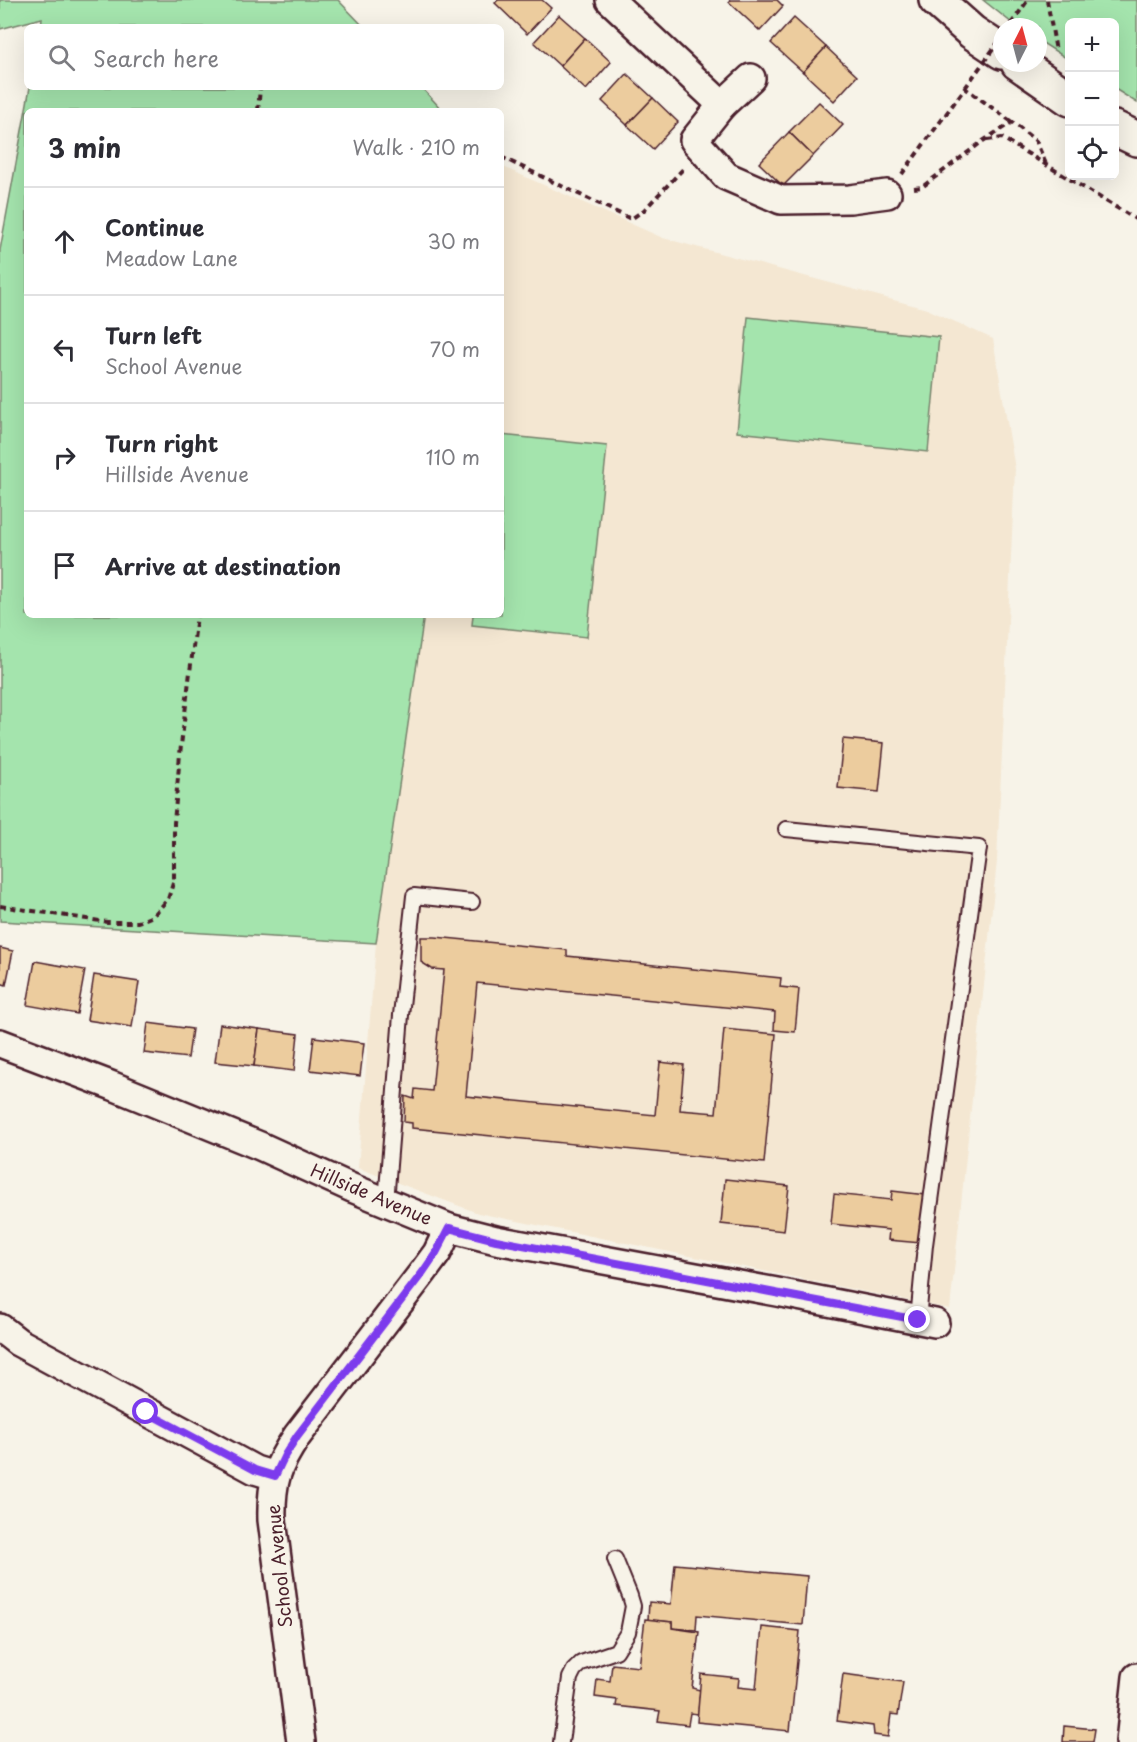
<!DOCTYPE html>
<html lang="en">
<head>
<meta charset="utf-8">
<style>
	body { margin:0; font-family:"Playpen Sans",sans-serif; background:#f2f2f3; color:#2b2b33 }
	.controls { position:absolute; right:18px; top:18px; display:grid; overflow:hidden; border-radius:9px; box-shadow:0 6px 24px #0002 }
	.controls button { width:54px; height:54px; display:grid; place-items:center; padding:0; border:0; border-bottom:2px solid #e1e1e2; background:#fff; color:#2b2b33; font:30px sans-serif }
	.compass { position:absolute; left:993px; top:18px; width:54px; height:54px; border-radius:50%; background:#fff; box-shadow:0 6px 24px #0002; rotate:6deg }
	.stop { position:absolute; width:18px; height:18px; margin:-14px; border:4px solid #7c3aed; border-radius:50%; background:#fff }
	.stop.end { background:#7c3aed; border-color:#fff; box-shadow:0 2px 6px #0008 }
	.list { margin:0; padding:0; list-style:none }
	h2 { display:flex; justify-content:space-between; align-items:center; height:78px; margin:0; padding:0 24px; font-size:26px }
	h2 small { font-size:20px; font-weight:400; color:#7c7c81 }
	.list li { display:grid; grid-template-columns:39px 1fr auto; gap:18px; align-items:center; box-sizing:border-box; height:108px; padding:0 24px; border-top:2px solid #e1e1e2 }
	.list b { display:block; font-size:22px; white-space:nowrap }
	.list p { margin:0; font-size:20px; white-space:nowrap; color:#7c7c81 }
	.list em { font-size:20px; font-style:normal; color:#7c7c81 }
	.icon { flex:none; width:33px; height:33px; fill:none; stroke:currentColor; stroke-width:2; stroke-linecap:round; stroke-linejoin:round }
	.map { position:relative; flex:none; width:1137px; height:1742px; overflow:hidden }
	.search { position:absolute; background:#fff; box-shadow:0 6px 24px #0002; left:24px; top:24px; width:480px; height:66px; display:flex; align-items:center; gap:15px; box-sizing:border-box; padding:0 21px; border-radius:9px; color:#7c7c81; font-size:22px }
	.panel { position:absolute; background:#fff; box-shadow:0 6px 24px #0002; left:24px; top:108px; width:480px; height:510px; border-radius:9px }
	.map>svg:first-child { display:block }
</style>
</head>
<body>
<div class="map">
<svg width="1137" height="1742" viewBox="0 0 1137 1742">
	<rect width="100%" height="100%" fill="#f7f3e8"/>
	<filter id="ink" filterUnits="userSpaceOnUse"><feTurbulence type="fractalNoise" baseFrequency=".0167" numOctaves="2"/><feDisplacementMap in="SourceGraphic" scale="12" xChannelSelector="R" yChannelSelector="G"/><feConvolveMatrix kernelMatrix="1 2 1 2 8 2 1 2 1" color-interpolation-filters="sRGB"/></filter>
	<g filter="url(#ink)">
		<polygon fill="#f4e7d2" points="501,166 663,238 927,309 993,339 1015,469 997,861 950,1309 478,1213 358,1168 376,943 424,615 501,615"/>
		<g fill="#a4e4ad" stroke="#77826c" stroke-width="1.5">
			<polygon points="0,0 338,0 364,27 41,27 42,18 0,29"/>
			<polygon points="983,0 1137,0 1137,103 1115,89 1114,22 1070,22 1069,60 1038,40 1038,27 1017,27"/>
			<polygon points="30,87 421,87 443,111 27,111 27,615 424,615 376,943 0,921 0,250"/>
			<polygon points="748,317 939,337 928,452 737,432"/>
			<polygon points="501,435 607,446 587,637 472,625 473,615 501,615"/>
		</g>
		<g fill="#eccc9e" stroke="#4a1f2b" stroke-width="1.5">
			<polygon points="498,0 542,0 551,8 527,34 495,3"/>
			<polygon points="730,0 777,0 783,6 760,31 729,2"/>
			<polygon points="559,15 585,38 560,66 534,42"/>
			<polygon points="794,18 826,47 803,72 771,43"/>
			<polygon points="585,38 611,62 586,90 560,66"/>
			<polygon points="826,47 857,76 834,101 803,72"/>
			<polygon points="627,74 653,98 627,125 602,101"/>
			<polygon points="653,98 678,122 653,149 627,125"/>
			<polygon points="819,102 843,125 813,156 789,132"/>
			<polygon points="789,132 813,156 783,186 759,163"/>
			<polygon points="843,739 884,743 879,792 838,788"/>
			<polygon points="421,937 435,937 567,950 567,956 781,978 780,987 799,989 795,1032 774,1030 775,1012 477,983 466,1096 655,1115 660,1062 684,1065 680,1110 716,1113 724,1029 776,1034 764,1163 412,1128 412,1123 404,1122 405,1096 414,1099 415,1089 432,1091 444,970 432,969 421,962"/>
			<polygon points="0,948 13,951 6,985 0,983"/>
			<polygon points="35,961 85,970 77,1014 27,1005"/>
			<polygon points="94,975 139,982 132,1027 87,1020"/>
			<polygon points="148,1023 192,1029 188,1058 144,1053"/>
			<polygon points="220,1024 259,1029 254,1066 215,1062"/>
			<polygon points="259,1029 298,1034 294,1071 254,1066"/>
			<polygon points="314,1037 364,1043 360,1076 310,1070"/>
			<polygon points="725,1179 789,1186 784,1231 721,1224"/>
			<polygon points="892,1191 926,1195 921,1243 888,1240 889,1230 831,1224 834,1194 891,1200"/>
			<polygon points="675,1564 807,1576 803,1625 697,1615 696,1630 672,1628 672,1622 648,1620 649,1602 671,1604"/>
			<polygon points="645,1619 672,1622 672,1628 699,1632 692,1688 700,1690 698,1714 690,1713 688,1725 658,1721 660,1711 616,1706 617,1700 595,1697 597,1679 610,1681 612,1664 639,1667"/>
			<polygon points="762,1627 800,1631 790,1731 697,1722 701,1674 739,1678 738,1687 756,1689"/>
			<polygon points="843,1674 903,1682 898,1715 891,1714 888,1737 874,1735 873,1726 837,1721"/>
			<polygon points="1064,1726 1095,1729 1093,1742 1063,1742"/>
		</g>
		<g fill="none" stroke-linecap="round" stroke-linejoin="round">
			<g stroke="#4a1f2b" stroke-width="18">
				<g id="service">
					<polyline points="786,829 979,848 925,1245 918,1320"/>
					<polyline points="386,1202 401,1015 414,896 472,902"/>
					<polyline points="561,1742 570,1678 574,1670 581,1663 616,1651 628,1632 633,1606 630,1596 615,1559"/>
				</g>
			</g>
			<g stroke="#4a1f2b" stroke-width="32">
				<g id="minor">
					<polyline points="610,0 722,105 751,78"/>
					<polyline points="722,105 694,140 726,176 781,200 850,199 887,194"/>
					<polyline points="0,1043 113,1086 260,1146 352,1188 449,1228 496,1240 777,1292 935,1323"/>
					<polyline points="0,1328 18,1342 255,1470 275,1476"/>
					<path d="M301,1742l-29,-222c-1,-37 4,-53 25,-84l126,-164 14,-19 12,-25"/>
					<polyline points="1130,1742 1137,1677"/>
				</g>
			</g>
			<g stroke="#4a1f2b" stroke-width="38">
				<g id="trunk">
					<polyline points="936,0 972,32 1002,52"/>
					<polyline points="1018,63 1070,99"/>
					<polyline points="1114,128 1137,139"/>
				</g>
			</g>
			<g stroke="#4a1f2b" stroke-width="4" stroke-dasharray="6 4.5" stroke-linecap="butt">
				<polyline points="1047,0 1056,51"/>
				<polyline points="1011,24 1028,0"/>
				<polyline points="258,111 260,88"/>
				<polyline points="987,140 1002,138 1137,220"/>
				<polyline points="501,157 631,219 644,210 683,169"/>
				<polyline points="902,174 965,88 1012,122"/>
				<polyline points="914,188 922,187 983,141 1012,122 1036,141 1046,164"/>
				<polyline points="0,906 107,922 138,922 153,916 168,899 174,880 174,823 180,754 197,615"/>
			</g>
			<use href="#service" stroke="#f7f3e8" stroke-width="14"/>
			<use href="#minor" stroke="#f7f3e8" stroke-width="27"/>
			<use href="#trunk" stroke="#f7f3e8" stroke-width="33"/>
			<polyline stroke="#4a1f2b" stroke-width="4" stroke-dasharray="6 4.5" stroke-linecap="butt" points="965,88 1002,37"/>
		</g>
	</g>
	<g fill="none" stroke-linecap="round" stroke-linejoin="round" filter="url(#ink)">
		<polyline stroke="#7c3aed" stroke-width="8" points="146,1412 255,1470 275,1476 285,1455 297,1436 423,1272 436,1253 449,1228 496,1240 918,1320"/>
	</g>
	<g text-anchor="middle" stroke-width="4.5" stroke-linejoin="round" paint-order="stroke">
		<g font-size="18" fill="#4a1f2b" stroke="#f7f3e8">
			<text transform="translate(371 1195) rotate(23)" y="6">Hillside Avenue</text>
			<text transform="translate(280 1566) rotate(-96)" y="6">School Avenue</text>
		</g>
	</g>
</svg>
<div class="controls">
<button>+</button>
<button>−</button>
<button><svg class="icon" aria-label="locate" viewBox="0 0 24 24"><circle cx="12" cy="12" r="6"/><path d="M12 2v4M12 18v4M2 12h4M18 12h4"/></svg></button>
</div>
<svg class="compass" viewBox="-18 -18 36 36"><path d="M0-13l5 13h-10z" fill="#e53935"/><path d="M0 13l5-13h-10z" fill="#7c7c81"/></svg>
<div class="stop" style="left:146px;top:1412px"></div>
<div class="stop end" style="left:918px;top:1320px"></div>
<div class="search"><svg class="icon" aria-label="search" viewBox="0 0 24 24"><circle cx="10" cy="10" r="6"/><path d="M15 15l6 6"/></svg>Search here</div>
<section class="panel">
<h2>3 min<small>Walk · 210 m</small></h2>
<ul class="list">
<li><svg class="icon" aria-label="ahead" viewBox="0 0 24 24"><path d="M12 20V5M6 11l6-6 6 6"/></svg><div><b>Continue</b><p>Meadow Lane</p></div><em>30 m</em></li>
<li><svg class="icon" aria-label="left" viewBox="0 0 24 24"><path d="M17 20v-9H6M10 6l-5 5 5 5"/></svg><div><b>Turn left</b><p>School Avenue</p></div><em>70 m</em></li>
<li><svg class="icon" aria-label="right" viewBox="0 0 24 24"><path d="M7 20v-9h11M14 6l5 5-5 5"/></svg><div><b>Turn right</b><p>Hillside Avenue</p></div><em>110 m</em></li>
<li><svg class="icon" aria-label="arrive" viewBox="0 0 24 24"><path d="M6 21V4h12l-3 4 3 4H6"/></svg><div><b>Arrive at destination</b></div></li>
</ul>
</section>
</div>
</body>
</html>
